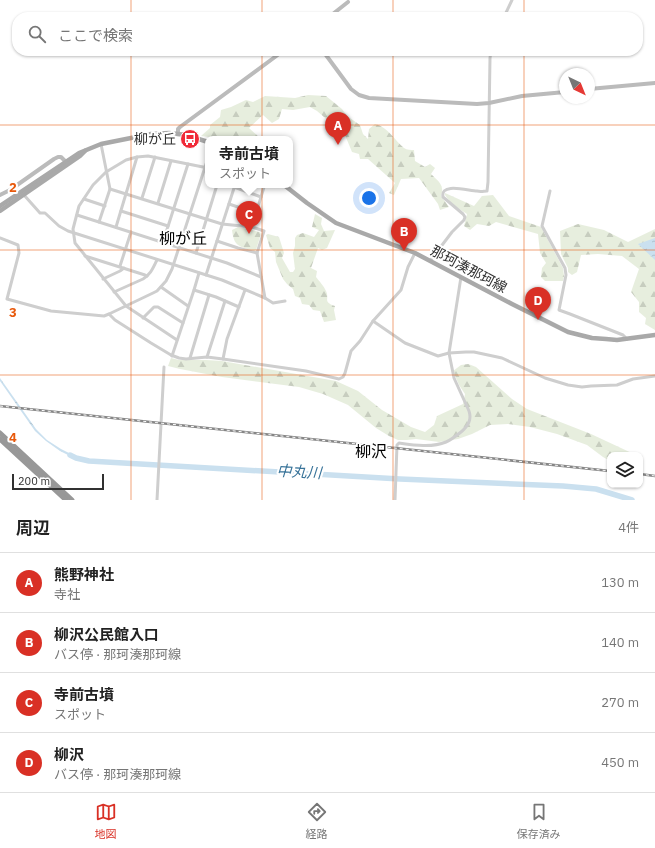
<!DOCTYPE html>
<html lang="ja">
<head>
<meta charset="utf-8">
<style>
	body { margin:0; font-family:"IBM Plex Sans","Noto Sans JP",sans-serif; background:#f2f2f2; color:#222 }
	.controls { position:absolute; right:12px; bottom:12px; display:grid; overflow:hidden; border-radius:8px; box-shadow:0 1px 3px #0004 }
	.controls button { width:36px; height:36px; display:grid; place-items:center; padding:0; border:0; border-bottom:1px solid #e0e0e0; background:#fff; color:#222; font:20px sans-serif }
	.compass { position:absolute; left:559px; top:68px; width:36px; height:36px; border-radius:50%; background:#fff; box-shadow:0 1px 3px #0004; rotate:137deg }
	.scale { position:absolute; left:12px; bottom:10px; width:92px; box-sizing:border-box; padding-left:4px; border:2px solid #313131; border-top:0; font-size:11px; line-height:14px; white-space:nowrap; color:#313131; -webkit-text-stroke:3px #fff; paint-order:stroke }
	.you { position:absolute; left:369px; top:198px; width:14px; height:14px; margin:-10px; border:3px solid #fff; border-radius:50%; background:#1a73e8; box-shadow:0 0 0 6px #1a73e833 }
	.badge { display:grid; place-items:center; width:26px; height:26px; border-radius:50%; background:#d93025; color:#fff; font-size:13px; font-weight:700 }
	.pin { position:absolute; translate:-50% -33px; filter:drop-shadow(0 1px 2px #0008) }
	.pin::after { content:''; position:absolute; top:21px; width:14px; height:12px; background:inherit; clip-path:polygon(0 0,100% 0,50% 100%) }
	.popup { position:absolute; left:205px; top:136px; width:88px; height:52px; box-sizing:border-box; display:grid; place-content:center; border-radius:8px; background:#fff; filter:drop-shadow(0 1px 3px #0005); font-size:13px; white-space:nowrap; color:#767676 }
	.popup b { font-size:15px; color:#222 }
	.popup::after { content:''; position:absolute; left:50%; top:100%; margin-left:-8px; border:8px solid transparent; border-top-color:#fff }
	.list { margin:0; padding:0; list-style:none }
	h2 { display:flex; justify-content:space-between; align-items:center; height:52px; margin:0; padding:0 16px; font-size:17px }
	h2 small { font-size:13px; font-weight:400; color:#767676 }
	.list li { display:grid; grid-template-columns:26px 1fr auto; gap:12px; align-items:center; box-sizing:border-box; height:60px; padding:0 16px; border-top:1px solid #e0e0e0 }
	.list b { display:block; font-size:15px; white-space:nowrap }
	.list p { margin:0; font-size:13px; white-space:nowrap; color:#767676 }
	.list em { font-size:13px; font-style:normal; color:#767676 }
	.icon { flex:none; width:22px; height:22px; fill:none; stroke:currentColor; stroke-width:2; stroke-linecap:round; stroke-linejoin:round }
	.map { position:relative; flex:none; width:655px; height:500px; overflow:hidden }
	.search { position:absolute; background:#fff; box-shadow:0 1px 3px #0004; left:12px; right:12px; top:12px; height:44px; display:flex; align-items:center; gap:10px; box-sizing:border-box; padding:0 14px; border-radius:16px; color:#767676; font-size:15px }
	.sheet { height:292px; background:#fff }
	nav { display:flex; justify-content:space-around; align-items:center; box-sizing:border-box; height:56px; border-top:1px solid #e0e0e0; background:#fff; font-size:11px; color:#767676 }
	nav a { display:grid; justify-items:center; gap:2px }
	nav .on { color:#d93025 }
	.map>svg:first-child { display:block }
</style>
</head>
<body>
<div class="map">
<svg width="655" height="500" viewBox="0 0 655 500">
	<defs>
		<pattern id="forest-firs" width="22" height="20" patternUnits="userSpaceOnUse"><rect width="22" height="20" fill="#e7eede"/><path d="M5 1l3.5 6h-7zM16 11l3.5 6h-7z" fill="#c7cdbf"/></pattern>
		<pattern id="water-ripples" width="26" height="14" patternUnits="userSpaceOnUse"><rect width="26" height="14" fill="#cae0ef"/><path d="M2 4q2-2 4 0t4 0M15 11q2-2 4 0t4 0" fill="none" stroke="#aec1cd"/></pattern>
	</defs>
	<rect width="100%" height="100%" fill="#fff"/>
	<g fill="url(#forest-firs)">
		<path d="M308,95l18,1 16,13 5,7 13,9 3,9 5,5 1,-10 6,-5c13,3 20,17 29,24 3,2 7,2 10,2l1,11 10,6 5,-3 5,4 -4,6c7,7 14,11 10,22l8,11 -9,3 -2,-6 -19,-26 -18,1 -7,16 -5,-2 6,-10 -27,-24h-8l-1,-5 -7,-2 -7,-17 -28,-24 -7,-4 -17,3 -11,-1 -3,10 -7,4 -9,-8 -14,13 12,11h-46l-6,-2 -8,-1 9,-8v-3l10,-8 1,-7 10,-3 15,-7 7,2 12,-6 30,2z"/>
		<path d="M445,193l29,13 8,-10 11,-1 16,21 32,11 22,41 1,8 -1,5h-18l-4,-4 1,-9 4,-5 -6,-10 -2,-19 -42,-12 -7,4 -12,-2 -7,6 -6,-4 3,-12c-8,-5 -17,-11 -22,-19z"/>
		<path d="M315,214l7,4 -1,6 3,7 11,-1 -8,18 -5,2 -4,-2 -7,20 6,3 -1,6c3,4 8,9 10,14 4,8 -4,11 9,15l-1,4 2,10 -12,2 -4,-11 -7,-1 -4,-5 -7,-1 -2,-6 -5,-2 -2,-7 -6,-5 -4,-5 -7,-17 -1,-10 -5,-4 -4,-13 2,-1 11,3 5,16 -2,5 8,14h3l2,-3 -2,-16 2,-7v-8l2,-3 6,-2 11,4 5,-7 -7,-3z"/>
		<polygon points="578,224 604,230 628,242 655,229 655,330 645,324 646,318 639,312 639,302 631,292 639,269 622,256 598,254 581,255 577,272 572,275 568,272 568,268 561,254 560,231"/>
		<path d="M238,227l22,5 1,2 -5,16 -2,1c-15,-5 -20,-4 -22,-21z"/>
		<polygon points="171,358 179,360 206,360 222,361 336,381 358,391 382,410 411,427 425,432 434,425 437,416 463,404 465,394 459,385 453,371 461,365 468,364 471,365 476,367 512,399 527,409 591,434 636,455 610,455 610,461 603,457 587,445 557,434 530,427 508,424 490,425 472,434 458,439 439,442 416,439 407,440 398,440 389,436 376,428 348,405 323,394 299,387 222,377 180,369 168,366"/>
	</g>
	<g fill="url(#water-ripples)">
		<polygon points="655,238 655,260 638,244"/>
		<polygon points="0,378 36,429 47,440 61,449 77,457 76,459 60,451 46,441 35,431 0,381"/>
	</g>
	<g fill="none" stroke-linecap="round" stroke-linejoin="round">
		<polyline stroke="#cae0ef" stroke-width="5.5" points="70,455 76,458 89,461 400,479 563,486 596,489 632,500"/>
		<g stroke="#cecece" stroke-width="3">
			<polyline points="504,17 512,0"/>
			<polyline points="234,187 261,197"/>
			<polyline points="110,189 222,224 252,227 264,231 257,253 265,298"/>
			<polyline points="550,191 542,226 565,268 566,275 559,310 570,314 623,335 627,339"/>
			<polyline points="24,195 40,213 45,213 59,226 68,231 222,280 265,298 273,303 285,301"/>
			<polyline points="142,198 155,157"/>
			<polyline points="84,199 105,206"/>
			<polyline points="158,203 171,161"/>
			<polyline points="229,204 256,213"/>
			<polyline points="121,211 168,226"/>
			<polyline points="77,215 227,263 261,277"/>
			<polyline points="99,222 110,189 101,144"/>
			<polyline points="116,227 137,157"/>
			<polyline points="252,227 264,187 258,185"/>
			<polyline points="0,238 18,245 19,253 7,299 51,311 104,316 109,314 153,293 157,291 166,281 172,269 208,158"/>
			<polyline points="217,241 238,248 257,253"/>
			<polyline points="163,242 188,164"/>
			<polyline points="196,253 217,185"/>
			<polyline points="85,256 145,275 147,276"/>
			<path d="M430,261l22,-29 12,-12 1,-3 -2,-3 -20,-17c-3,-15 26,-6 34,-6 4,1 7,0 10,0l1,-9 2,-124 1,-7"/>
			<polyline points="120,266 131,232"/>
			<polyline points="206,275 235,185"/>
			<polyline points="103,279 120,271 124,268"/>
			<polyline points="161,287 188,306"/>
			<polyline points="194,290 216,297 239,307"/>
			<path d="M114,292l29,-13c8,-5 10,-11 14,-19"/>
			<polyline points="109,314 115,320 151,343 171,355 179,358 186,359 207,357 223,359 306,371 339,379 343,377 345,373 351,351 360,341 373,321 401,290 408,267 415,253"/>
			<polyline points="143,318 154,307 158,307 183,323"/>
			<polyline points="373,321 405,343 438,356 449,353 466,352 474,352 502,358 545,378 568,385 582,387 591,386 617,385 633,379 655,376"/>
			<polyline points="177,340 126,306 75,243 73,229 79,206 93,185 106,172 126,160 137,157 148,156 208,168"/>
			<polyline points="172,356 194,290 199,273"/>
			<polyline points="207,357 225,301"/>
			<polyline points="190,358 209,295"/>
			<polyline points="223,359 227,339 245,290"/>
			<polyline points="157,500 164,367"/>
			<path d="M395,500l2,-55 2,-2c14,2 33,5 47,-1 5,-2 10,-6 15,-10 7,-6 11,-12 8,-21l-15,-33 -5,-25 12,-76"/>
		</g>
		<g stroke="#bbb" stroke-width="4">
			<polyline points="329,17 348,2"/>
			<polyline points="323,51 351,89 359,95 369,98 477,104 489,103 522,96 565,92"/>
			<polyline points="589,89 655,83"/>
			<polyline points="178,134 178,129 180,127 283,51"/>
			<polyline points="0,195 10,190 54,159 58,157 61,157 65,161"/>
		</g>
		<g stroke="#a9a9a9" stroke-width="4.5">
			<polyline points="284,185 307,203 336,223 415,253 512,304 568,332 592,338 606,339 617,340 655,335"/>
			<polyline points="0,206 79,153 101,144 151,134 169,133 186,135 208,142"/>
			<polyline points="0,211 80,156 85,151"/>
		</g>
		<g stroke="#989898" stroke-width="5">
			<polyline points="0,433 72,500"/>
			<polyline points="0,439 66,500"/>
		</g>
		<g stroke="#868686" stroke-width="2.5">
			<g id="rail">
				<polyline points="0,406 610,471"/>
				<polyline points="640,474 655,476"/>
			</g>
		</g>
		<use href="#rail" stroke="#fff" stroke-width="1" stroke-dasharray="3" stroke-linecap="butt"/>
	</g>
	<path fill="none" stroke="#e8590c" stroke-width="1" stroke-opacity="0.55" d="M131,0v17M262,0v17M393,0v17M524,0v17M131,51v449M262,51v449M393,51v449M524,51v449M0,125h655M0,250h655M0,375h655"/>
	<defs>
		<g id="bus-disc" transform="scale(1)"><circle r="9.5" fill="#f12a38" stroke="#fff"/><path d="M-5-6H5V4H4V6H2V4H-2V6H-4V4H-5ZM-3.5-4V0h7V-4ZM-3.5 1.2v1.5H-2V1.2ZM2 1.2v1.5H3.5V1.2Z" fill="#fff"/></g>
	</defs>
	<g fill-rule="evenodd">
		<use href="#bus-disc" x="190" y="139"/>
	</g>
	<g text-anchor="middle" stroke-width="4" stroke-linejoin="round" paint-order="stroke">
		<g font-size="14" fill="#313131" stroke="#fff" text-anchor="end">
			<text x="176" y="144">柳が丘</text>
		</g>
		<g font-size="14" fill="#313131" stroke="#fff">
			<text transform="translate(469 269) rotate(28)" y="5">那珂湊那珂線</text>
		</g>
		<g font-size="15" font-style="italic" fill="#387399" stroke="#fff">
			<text transform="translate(299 472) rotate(3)" y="5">中丸川</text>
		</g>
		<g font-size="16" fill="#000" stroke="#fff">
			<text x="183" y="244">柳が丘</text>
			<text x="371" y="457">柳沢</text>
		</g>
	</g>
	<g font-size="13" text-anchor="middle" font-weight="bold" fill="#e8590c" stroke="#fff" stroke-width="4" stroke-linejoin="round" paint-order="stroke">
		<text x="13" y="192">2</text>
		<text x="13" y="317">3</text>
		<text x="13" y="442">4</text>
	</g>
</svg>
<div class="controls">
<button><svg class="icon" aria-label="layers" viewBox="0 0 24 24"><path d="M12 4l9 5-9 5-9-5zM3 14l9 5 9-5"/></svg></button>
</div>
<svg class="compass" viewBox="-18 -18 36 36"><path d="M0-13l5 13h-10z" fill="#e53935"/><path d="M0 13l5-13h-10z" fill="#767676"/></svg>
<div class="scale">200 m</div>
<div class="you"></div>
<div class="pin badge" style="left:338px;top:145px">A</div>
<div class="pin badge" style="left:404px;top:251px">B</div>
<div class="pin badge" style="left:249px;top:234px">C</div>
<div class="popup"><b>寺前古墳</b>スポット</div>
<div class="pin badge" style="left:538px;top:320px">D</div>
<div class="search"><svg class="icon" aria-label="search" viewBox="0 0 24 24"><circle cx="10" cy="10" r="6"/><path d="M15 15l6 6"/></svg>ここで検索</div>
</div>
<section class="sheet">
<h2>周辺<small>4件</small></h2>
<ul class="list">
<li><span class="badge">A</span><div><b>熊野神社</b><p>寺社</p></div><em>130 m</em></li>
<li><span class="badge">B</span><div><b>柳沢公民館入口</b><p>バス停 · 那珂湊那珂線</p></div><em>140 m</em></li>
<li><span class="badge">C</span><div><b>寺前古墳</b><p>スポット</p></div><em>270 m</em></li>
<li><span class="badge">D</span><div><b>柳沢</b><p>バス停 · 那珂湊那珂線</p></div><em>450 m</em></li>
</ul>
</section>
<nav>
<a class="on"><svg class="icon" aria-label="map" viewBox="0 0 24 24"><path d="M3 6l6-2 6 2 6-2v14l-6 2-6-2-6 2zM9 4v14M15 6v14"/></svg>地図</a>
<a><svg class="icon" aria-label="directions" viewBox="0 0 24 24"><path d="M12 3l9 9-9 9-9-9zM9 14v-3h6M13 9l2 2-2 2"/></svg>経路</a>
<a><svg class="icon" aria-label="saved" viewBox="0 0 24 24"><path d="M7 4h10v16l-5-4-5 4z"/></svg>保存済み</a>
</nav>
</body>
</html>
